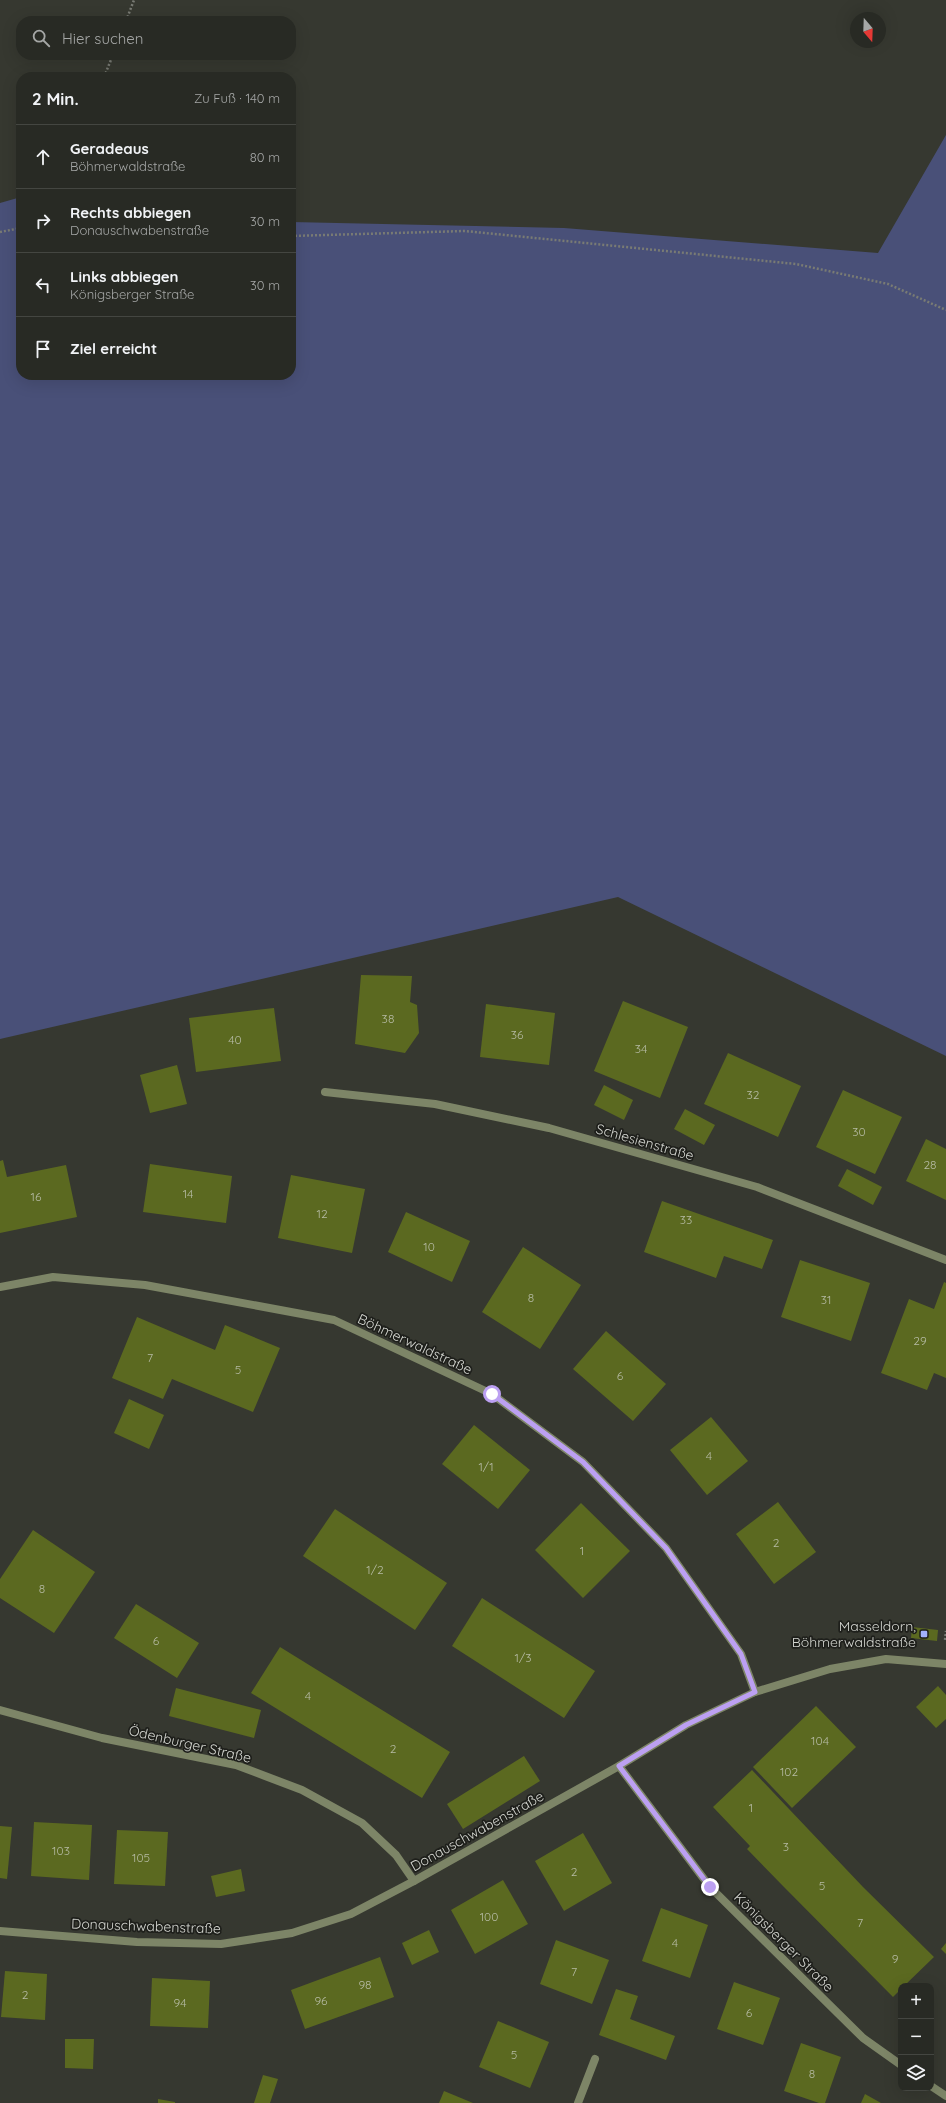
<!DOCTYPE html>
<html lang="de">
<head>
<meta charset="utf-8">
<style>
	body { margin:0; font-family:Quicksand,sans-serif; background:#30322c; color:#f1f3f6 }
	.controls { position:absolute; right:12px; bottom:12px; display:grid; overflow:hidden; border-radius:8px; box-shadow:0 4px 16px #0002 }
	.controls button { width:36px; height:36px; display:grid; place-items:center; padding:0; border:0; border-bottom:1px solid #444641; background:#282a24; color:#f1f3f6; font:20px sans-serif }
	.compass { position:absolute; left:850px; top:12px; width:36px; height:36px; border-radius:50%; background:#282a24; box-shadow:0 4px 16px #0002; rotate:161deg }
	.stop { position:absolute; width:12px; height:12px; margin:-9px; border:3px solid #bca0f2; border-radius:50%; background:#fff }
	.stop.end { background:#bca0f2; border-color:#fff; box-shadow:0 1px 4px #0008 }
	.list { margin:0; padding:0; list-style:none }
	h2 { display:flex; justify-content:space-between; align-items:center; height:52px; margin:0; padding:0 16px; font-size:17px }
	h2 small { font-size:13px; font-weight:400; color:#a5a7a6 }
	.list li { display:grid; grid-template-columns:26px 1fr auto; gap:12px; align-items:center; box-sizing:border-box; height:64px; padding:0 16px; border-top:1px solid #444641 }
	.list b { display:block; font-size:15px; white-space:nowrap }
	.list p { margin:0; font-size:13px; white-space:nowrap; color:#a5a7a6 }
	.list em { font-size:13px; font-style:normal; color:#a5a7a6 }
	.icon { flex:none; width:22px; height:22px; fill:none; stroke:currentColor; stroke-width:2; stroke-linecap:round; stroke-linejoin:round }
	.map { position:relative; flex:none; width:946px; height:2103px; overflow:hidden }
	.search { position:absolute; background:#282a24; box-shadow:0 4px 16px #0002; left:16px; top:16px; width:280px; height:44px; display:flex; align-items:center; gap:10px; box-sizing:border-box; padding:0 14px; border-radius:16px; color:#a5a7a6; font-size:15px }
	.panel { position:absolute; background:#282a24; box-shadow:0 4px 16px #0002; left:16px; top:72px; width:280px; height:308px; border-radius:16px }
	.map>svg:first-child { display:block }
</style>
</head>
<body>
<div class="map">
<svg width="946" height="2103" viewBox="0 0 946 2103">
	<rect width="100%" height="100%" fill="#363830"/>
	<polygon fill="#495078" points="946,135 946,1056 618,897 0,1039 0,203 21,197 21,375 291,375 291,222 564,228 878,253"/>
	<g fill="#5b6920">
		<polygon points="361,975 412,976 410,1002 417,1005 419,1033 405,1053 355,1044"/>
		<polygon points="623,1001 688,1027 660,1098 594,1071"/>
		<polygon points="486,1004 555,1013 549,1065 480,1057"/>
		<polygon points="274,1008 281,1061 196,1072 189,1018"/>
		<polygon points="728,1053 801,1086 778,1137 704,1104"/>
		<polygon points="177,1065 187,1104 150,1113 140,1075"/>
		<polygon points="604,1085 633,1100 624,1120 594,1105"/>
		<polygon points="843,1090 902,1117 875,1174 816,1147"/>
		<polygon points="685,1109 715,1125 704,1145 674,1129"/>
		<polygon points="926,1139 946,1149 946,1200 906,1181"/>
		<polygon points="3,1160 7,1177 66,1165 77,1217 0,1233 0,1161"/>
		<polygon points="150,1164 232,1176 226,1223 143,1212"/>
		<polygon points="847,1169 882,1187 873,1205 838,1186"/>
		<polygon points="291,1175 365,1189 352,1253 278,1238"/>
		<polygon points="662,1201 773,1240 762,1269 724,1256 716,1278 644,1252"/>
		<polygon points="406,1212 470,1241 452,1282 388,1252"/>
		<polygon points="523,1247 581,1285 540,1349 482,1312"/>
		<polygon points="800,1260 870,1283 851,1341 781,1317"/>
		<polygon points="944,1282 946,1283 946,1378 934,1373 927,1390 881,1373 909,1299 934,1309"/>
		<polygon points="137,1317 215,1350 225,1325 280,1348 253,1412 172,1379 163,1399 112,1378"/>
		<polygon points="606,1331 666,1384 633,1421 573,1369"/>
		<polygon points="129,1399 164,1415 149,1449 114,1433"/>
		<polygon points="711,1417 748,1461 707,1495 670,1450"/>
		<polygon points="474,1425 530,1470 498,1509 442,1464"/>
		<polygon points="778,1502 816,1552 774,1584 736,1534"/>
		<polygon points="581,1503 630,1551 583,1598 535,1550"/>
		<polygon points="335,1509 447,1583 415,1630 303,1556"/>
		<polygon points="33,1530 95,1572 54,1633 0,1598 0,1579"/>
		<polygon points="482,1598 595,1671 564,1718 452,1646"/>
		<polygon points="136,1604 199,1643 177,1678 114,1638"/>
		<polygon points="912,1627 938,1630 937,1641 911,1638"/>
		<polygon points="280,1647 450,1752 422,1798 251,1693"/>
		<polygon points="938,1686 946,1695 946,1719 936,1728 916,1707"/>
		<polygon points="176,1688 261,1710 254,1738 169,1716"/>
		<polygon points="816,1706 856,1747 792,1808 753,1767"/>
		<polygon points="524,1756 540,1781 463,1829 447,1804"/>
		<polygon points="752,1770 863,1887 934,1957 904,1986 901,1986 901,1989 893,1997 782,1885 747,1849 750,1846 713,1807"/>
		<polygon points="34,1822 92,1825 89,1880 31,1876"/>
		<polygon points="0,1826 12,1827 7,1879 0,1878"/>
		<polygon points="117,1830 168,1832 165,1886 114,1884"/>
		<polygon points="583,1833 612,1883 564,1911 535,1861"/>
		<polygon points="241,1869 245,1891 216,1897 211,1876"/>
		<polygon points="503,1880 528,1924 475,1954 451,1910"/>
		<polygon points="661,1908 708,1925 690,1978 642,1961"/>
		<polygon points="429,1930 439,1952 412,1965 402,1943"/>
		<polygon points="556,1940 609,1960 592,2004 540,1984"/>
		<polygon points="946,1943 946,1954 941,1949"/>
		<polygon points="380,1957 394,1997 305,2029 291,1990"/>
		<polygon points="5,1971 47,1974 45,2020 1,2017"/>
		<polygon points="152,1978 210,1981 208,2028 150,2026"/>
		<polygon points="734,1982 780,1998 763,2045 717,2029"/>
		<polygon points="616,1989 638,1996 630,2019 675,2036 666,2060 599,2035"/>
		<polygon points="498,2021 549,2042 530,2088 479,2067"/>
		<polygon points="65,2039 94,2039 93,2069 65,2068"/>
		<polygon points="801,2043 841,2057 825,2103 819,2103 784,2091"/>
		<polygon points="263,2075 278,2079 270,2103 254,2103"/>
		<polygon points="444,2091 473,2103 439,2103"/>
		<polygon points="865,2094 881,2103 861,2103"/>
		<polygon points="158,2099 175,2102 175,2103 158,2103"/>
	</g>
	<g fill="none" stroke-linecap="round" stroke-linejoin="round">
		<g stroke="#797b74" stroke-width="2.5" stroke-dasharray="2 2" stroke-linecap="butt">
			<polyline points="126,21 134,0"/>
			<polyline points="104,77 113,55"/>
			<polyline points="0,232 21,228"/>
			<polyline points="291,236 465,231 796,264 888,284 946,310"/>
			<polyline points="945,1640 946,1631"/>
		</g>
		<g stroke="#7d8567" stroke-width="8">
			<polyline points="325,1092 435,1104 549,1128 757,1187 946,1260"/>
			<polyline points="0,1287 53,1277 145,1285 334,1320 492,1394 583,1462 666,1548 741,1654 755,1692"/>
			<polyline points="0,1710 102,1738 236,1765 302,1790 362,1823 396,1855 414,1881"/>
			<polyline points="619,1766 710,1887 863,2038 901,2065"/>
			<polyline points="0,1931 137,1942 221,1944 292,1933 351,1914 414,1881 619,1766 686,1725 755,1692 830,1669 886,1659 946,1664"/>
			<polyline points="931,2086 946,2096"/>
			<polyline points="578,2103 595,2059"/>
		</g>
	</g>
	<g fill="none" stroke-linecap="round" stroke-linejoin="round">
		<polyline stroke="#bca0f2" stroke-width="5" points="492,1394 583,1462 666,1548 741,1654 755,1692 686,1725 619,1766 710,1887"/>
	</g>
	<rect fill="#a3b2fd" stroke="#1e1f1b" stroke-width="1.5" x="920" y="1630" width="8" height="8" rx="2"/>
	<g text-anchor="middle" stroke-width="3.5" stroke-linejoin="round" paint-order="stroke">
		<g font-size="12" fill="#b6bba4">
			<text x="388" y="1023">38</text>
			<text x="517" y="1039">36</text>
			<text x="235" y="1044">40</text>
			<text x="641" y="1053">34</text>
			<text x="753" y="1099">32</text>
			<text x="859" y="1136">30</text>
			<text x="930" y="1169">28</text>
			<text x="188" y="1198">14</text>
			<text x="36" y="1201">16</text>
			<text x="322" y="1218">12</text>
			<text x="686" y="1224">33</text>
			<text x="429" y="1251">10</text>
			<text x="531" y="1302">8</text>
			<text x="826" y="1304">31</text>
			<text x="920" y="1345">29</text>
			<text x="150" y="1362">7</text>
			<text x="238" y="1374">5</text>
			<text x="620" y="1380">6</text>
			<text x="709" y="1460">4</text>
			<text x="486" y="1471">1/1</text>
			<text x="776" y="1547">2</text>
			<text x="582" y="1555">1</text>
			<text x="375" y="1574">1/2</text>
			<text x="42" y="1593">8</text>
			<text x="156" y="1645">6</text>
			<text x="523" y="1662">1/3</text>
			<text x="308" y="1700">4</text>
			<text x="820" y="1745">104</text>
			<text x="393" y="1753">2</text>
			<text x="789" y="1776">102</text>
			<text x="751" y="1812">1</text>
			<text x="786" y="1851">3</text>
			<text x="61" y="1855">103</text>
			<text x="141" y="1862">105</text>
			<text x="574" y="1876">2</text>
			<text x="822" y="1890">5</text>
			<text x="489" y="1921">100</text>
			<text x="860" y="1927">7</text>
			<text x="675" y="1947">4</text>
			<text x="895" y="1963">9</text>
			<text x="574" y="1976">7</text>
			<text x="365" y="1989">98</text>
			<text x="25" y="1999">2</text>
			<text x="321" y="2005">96</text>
			<text x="180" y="2007">94</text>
			<text x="749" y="2017">6</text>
			<text x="514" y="2059">5</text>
			<text x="812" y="2078">8</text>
		</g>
		<g font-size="14" fill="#d4d6d0" stroke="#1e1f1b">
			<text transform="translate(645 1142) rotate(16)" y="5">Schlesienstraße</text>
			<text transform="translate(415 1344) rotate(25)" y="5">Böhmerwaldstraße</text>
			<text transform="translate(190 1744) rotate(13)" y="5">Ödenburger Straße</text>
			<text transform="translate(477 1831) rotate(-29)" y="5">Donauschwabenstraße</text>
			<text transform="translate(146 1926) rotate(2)" y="5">Donauschwabenstraße</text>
			<text transform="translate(784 1942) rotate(45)" y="5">Königsberger Straße</text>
		</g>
		<g font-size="14" fill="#d4d6d0" stroke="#1e1f1b" text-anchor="end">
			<text x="916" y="1631">Masseldorn,<tspan x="916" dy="16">Böhmerwaldstraße</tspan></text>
		</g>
	</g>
</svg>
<div class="controls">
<button>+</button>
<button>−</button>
<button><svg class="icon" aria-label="layers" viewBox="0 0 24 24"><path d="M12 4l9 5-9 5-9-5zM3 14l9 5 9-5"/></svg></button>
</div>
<svg class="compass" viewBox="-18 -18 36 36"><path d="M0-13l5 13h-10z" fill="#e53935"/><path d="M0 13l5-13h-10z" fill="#a5a7a6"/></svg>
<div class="stop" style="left:492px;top:1394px"></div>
<div class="stop end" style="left:710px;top:1887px"></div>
<div class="search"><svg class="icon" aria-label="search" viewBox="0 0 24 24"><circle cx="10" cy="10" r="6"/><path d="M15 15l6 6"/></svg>Hier suchen</div>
<section class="panel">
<h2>2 Min.<small>Zu Fuß · 140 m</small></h2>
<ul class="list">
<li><svg class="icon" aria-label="ahead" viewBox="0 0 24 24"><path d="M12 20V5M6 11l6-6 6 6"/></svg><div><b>Geradeaus</b><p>Böhmerwaldstraße</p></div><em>80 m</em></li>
<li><svg class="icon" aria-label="right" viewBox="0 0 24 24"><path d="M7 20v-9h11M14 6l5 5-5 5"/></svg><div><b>Rechts abbiegen</b><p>Donauschwabenstraße</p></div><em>30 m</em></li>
<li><svg class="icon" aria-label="left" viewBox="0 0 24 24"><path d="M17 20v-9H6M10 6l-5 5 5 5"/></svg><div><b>Links abbiegen</b><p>Königsberger Straße</p></div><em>30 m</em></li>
<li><svg class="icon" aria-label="arrive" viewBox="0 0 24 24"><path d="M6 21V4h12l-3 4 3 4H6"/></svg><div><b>Ziel erreicht</b></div></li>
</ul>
</section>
</div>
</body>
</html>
